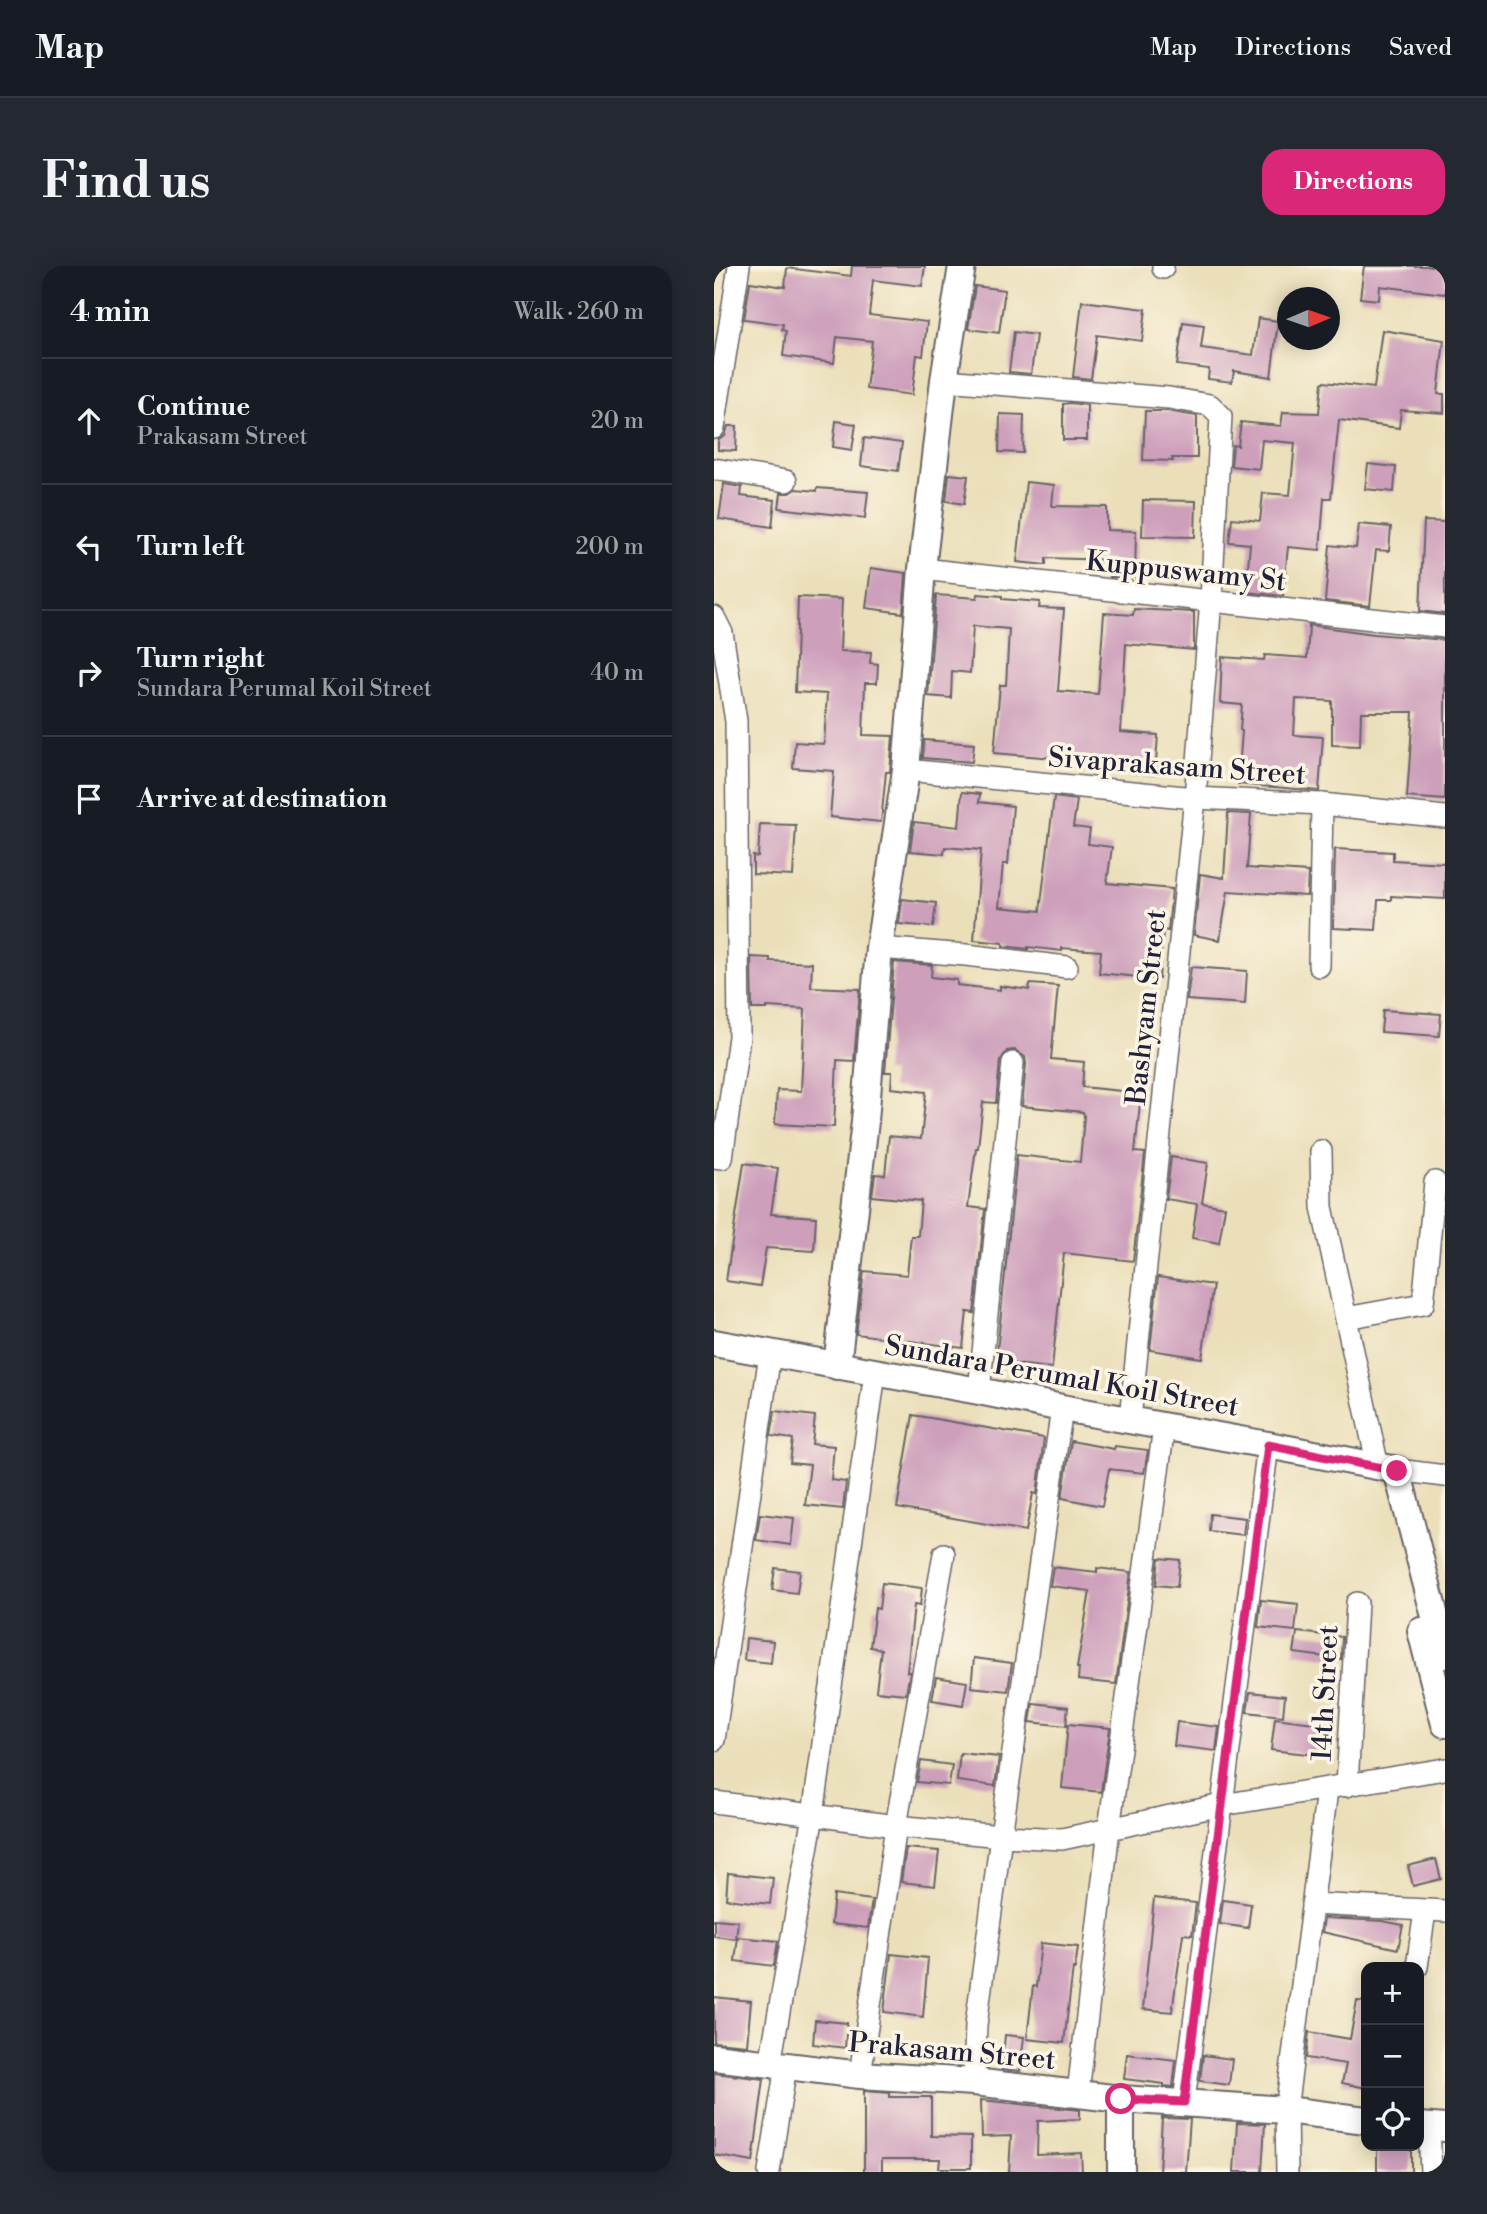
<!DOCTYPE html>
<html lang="en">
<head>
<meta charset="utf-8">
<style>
	body { margin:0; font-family:"Libre Bodoni",serif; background:#242831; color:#f1f3f6 }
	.controls { position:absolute; right:21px; bottom:21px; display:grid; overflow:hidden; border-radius:14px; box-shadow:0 4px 18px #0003 }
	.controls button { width:63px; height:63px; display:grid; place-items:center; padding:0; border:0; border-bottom:2px solid #363941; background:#171b24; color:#f1f3f6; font:35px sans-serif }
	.compass { position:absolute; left:563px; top:21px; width:63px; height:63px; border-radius:50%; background:#171b24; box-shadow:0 4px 18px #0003; rotate:88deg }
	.stop { position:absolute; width:21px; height:21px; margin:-16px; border:5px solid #db2777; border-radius:50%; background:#fff }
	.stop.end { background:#db2777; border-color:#fff; box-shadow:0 2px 7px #0008 }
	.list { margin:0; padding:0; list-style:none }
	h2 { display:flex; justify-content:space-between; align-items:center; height:91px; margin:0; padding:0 28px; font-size:30px }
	h2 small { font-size:23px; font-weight:400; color:#9ea1a6 }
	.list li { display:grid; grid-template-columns:46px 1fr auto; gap:21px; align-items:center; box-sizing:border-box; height:126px; padding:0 28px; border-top:2px solid #363941 }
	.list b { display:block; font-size:26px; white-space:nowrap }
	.list p { margin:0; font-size:23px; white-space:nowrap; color:#9ea1a6 }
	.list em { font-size:23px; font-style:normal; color:#9ea1a6 }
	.icon { flex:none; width:38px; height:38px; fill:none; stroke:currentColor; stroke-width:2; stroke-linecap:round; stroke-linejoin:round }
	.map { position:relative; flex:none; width:731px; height:1906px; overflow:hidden; border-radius:21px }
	header { display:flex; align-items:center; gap:42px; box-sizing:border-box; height:98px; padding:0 35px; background:#171b24; border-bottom:2px solid #363941 }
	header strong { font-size:33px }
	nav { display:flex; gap:38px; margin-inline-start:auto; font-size:24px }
	.intro { display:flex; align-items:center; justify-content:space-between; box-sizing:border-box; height:168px; padding:0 42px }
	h1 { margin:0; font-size:49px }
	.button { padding:18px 32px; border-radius:21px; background:#db2777; color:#fff; font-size:24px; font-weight:700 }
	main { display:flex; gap:42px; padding:0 42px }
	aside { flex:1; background:#171b24; border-radius:21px; box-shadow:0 4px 18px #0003 }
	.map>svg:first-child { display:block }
</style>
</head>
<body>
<header>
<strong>Map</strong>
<nav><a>Map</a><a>Directions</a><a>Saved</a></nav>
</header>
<div class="intro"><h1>Find us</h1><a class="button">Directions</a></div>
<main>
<aside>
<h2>4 min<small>Walk · 260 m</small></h2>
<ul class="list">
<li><svg class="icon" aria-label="ahead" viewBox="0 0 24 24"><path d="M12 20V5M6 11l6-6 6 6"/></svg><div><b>Continue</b><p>Prakasam Street</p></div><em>20 m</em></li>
<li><svg class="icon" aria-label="left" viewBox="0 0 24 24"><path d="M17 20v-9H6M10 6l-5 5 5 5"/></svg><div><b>Turn left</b></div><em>200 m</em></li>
<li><svg class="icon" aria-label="right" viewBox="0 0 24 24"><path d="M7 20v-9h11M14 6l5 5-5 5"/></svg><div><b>Turn right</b><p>Sundara Perumal Koil Street</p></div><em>40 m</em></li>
<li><svg class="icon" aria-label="arrive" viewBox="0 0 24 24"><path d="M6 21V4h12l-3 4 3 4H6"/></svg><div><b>Arrive at destination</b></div></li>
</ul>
</aside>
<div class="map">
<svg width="731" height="1906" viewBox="0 0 731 1906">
	<rect width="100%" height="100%" fill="#fcf5e5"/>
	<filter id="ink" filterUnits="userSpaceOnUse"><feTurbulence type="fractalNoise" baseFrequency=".0143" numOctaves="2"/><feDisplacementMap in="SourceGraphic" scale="14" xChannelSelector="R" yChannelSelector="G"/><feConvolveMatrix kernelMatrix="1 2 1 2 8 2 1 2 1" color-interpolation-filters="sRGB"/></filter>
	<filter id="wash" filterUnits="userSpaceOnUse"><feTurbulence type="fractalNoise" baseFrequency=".00686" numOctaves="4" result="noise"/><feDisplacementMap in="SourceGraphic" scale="28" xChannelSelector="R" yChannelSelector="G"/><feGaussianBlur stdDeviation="1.57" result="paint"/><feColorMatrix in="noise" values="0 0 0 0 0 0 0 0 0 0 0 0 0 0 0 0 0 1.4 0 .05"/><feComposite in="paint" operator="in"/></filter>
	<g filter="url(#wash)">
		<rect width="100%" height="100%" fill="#ebdfba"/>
		<g id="blocks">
			<g fill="#cd9fbb">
				<polygon points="138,0 211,0 208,20 159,14 155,49 213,56 209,90 203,89 198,129 152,123 158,75 123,71 120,97 69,90 72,65 68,64 69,58 30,53 36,16 71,21 73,2 137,10"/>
				<polygon points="650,0 731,0 731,28 666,20 665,34 646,32"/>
				<polygon points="261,20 291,24 285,67 254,63"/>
				<polygon points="368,35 432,43 428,75 383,69 377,113 359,111"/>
				<polygon points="544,52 564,55 557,111 520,105 518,116 494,113 495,103 463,99 469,56 490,59 487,82 539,89"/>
				<polygon points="668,64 730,74 724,128 730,128 730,147 687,144 685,162 625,154 617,232 610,232 606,284 574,281 569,330 532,326 536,278 515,276 518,252 546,255 549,227 576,229 581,177 548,174 545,203 517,200 519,179 524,180 527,156 567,160 569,146 605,147 608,117 610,116 660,122"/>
				<polygon points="300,66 322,69 317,108 295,106"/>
				<polygon points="356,137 373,139 373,174 349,174 349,138"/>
				<polygon points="431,145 453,145 483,150 483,192 458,192 459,195 429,194"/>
				<polygon points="286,148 310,149 309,187 285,186"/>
				<polygon points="122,155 142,158 138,184 119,181"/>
				<polygon points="14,160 23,160 22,185 4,184 4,174 11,170"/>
				<polygon points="150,172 188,177 184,205 147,200"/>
				<polygon points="654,198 682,201 680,226 651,223"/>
				<polygon points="235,208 254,210 250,238 232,235"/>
				<polygon points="312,216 340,219 338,240 393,241 393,264 422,265 421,311 396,311 396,294 332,292 332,299 303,296"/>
				<polygon points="10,218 28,221 27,230 61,234 58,261 5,253"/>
				<polygon points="103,222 154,226 151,252 65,242 67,227 76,227 82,223 102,225"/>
				<polygon points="429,234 482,235 481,271 428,270"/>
				<polygon points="710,255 731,256 731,348 706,345"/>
				<polygon points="645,258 677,261 675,285 662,284 656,340 611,335 616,279 642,282"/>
				<polygon points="157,302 192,307 189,347 152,342"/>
				<polygon points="264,328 288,330 288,333 326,336 325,342 350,343 344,425 384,428 390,347 419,349 420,343 480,346 480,384 412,378 407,466 444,469 441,509 416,507 416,504 375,501 376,495 280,487 286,419 292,419 295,363 259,360 256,407 238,405 237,432 214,430 222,329 263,332"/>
				<polygon points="84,331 128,333 126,385 157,386 156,397 164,398 163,417 151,417 149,469 179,470 176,506 172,506 167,556 116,551 120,505 79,502 81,476 110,478 113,428 81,426"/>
				<polygon points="595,359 660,368 731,374 731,534 693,531 699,446 647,446 646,480 618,479 618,435 582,433 580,469 609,471 605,525 524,518 528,465 526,464 528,439 506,437 508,391 550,394 551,389 593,392"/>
				<polygon points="210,474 260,478 258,496 209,492"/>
				<polygon points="248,526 266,528 265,536 299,540 294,598 289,598 285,641 326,645 340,531 363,534 359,561 376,563 374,578 398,581 393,617 458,623 454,665 449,664 445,713 385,707 387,685 348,682 348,685 314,681 314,683 289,680 289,677 260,674 267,584 231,581 230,588 196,585 200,556 245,561"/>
				<polygon points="514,547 537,548 533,602 594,606 593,630 514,625 506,674 480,669 486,608 510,612"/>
				<polygon points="46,558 82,559 79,610 39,608 39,590 44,591"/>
				<polygon points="621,583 679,586 679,594 731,597 731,633 677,630 677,634 664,634 662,664 619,662"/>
				<polygon points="188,633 222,637 219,661 185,658"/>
				<polygon points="37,691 56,692 56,695 98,697 97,721 146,723 140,795 123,794 120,861 61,858 63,824 87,825 91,743 53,741 53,743 38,743"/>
				<polygon points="180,696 218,699 217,711 243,714 243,719 286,724 286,720 315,724 316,718 344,720 337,793 370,796 368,821 427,827 421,886 431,887 419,995 350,987 338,1102 282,1096 303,889 366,896 370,850 369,846 308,840 312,798 311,791 301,784 293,785 286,795 282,837 269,836 264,882 262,882 254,941 271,943 260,1047 253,1046 249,1082 142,1068 150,1005 193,1009 197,970 204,970 207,935 158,930 161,908 171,909 175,870 207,873 212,826 177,822 178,806 171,806"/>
				<polygon points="477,701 533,705 531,738 473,734"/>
				<polygon points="669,744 727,748 725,770 667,766"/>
				<polygon points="457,891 494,897 488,937 511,941 505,977 478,972 483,938 452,933"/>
				<polygon points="30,897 64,902 57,948 102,951 100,985 52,982 46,1020 12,1015"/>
				<polygon points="444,1011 499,1019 488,1092 436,1084"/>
				<polygon points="61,1145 101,1150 98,1178 120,1180 117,1214 132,1216 129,1243 91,1239 96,1199 76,1197 79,1173 57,1170"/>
				<polygon points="199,1149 330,1172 323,1228 319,1227 312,1265 183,1242"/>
				<polygon points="357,1175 400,1183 401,1180 434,1184 430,1207 395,1203 388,1240 348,1232"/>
				<polygon points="46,1248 80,1252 77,1279 42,1274"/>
				<polygon points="496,1248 531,1252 529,1269 495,1265"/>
				<polygon points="445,1292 466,1294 463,1321 442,1319"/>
				<polygon points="339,1301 383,1306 383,1302 417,1306 402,1418 364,1414 365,1402 363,1402 376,1325 336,1320"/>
				<polygon points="61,1302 86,1305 83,1327 58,1324"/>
				<polygon points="168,1317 208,1322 206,1340 200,1339 193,1406 196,1406 192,1428 162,1425 167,1383 156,1381 161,1342 165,1343"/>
				<polygon points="547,1334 584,1338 581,1365 544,1361"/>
				<polygon points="583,1366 628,1371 627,1393 580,1387"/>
				<polygon points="32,1372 59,1375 57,1397 30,1394"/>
				<polygon points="260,1392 298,1397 294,1425 257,1421"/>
				<polygon points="222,1411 253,1416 249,1439 218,1434"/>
				<polygon points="536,1426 571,1430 569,1450 533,1446"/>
				<polygon points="319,1437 354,1441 352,1460 316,1456"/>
				<polygon points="561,1452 616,1459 612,1490 557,1484"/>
				<polygon points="463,1456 505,1461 502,1485 460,1480"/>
				<polygon points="354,1458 396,1462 387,1526 348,1522"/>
				<polygon points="246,1487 285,1491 281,1520 243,1515"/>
				<polygon points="207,1495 238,1499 235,1519 203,1516"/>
				<polygon points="192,1582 225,1585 221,1620 187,1616"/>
				<polygon points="722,1593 727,1613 699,1620 694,1600"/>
				<polygon points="14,1607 59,1612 56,1638 12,1633"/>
				<polygon points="120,1629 158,1634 154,1662 117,1658"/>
				<polygon points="440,1632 482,1637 478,1669 469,1668 458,1746 429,1743"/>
				<polygon points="509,1634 537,1638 534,1662 506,1658"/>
				<polygon points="610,1652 669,1655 689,1659 684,1683 608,1666"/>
				<polygon points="0,1653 24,1655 22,1673 0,1670"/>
				<polygon points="24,1671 64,1675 60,1700 21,1695"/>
				<polygon points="327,1677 364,1681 361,1703 359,1702 350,1777 313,1773 319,1720 322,1721"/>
				<polygon points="177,1688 214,1692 209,1751 170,1746"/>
				<polygon points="0,1731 37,1735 33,1779 0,1776"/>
				<polygon points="643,1735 652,1736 652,1822 628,1817 632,1798 592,1792 595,1766 636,1773"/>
				<polygon points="101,1754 133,1757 131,1782 99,1778"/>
				<polygon points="291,1769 310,1771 306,1805 288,1803"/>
				<polygon points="413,1788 462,1794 459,1821 450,1820 450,1818 410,1813"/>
				<polygon points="489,1789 518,1793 515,1819 486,1815"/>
				<polygon points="0,1807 50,1813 39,1896 0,1889"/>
				<polygon points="150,1825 176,1827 176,1831 217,1831 217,1870 257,1871 257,1902 225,1902 226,1893 168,1893 168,1906 150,1906"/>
				<polygon points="267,1834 366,1844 366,1853 324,1855 323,1889 367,1887 368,1906 295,1906 297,1870 268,1871"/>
				<polygon points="448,1852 476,1853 472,1906 445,1906"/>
				<polygon points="523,1857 551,1858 548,1906 520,1906"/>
				<rect x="663" y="1880" width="34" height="26"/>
			</g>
		</g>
	</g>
	<g filter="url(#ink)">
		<use href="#blocks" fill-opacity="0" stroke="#686467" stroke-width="2"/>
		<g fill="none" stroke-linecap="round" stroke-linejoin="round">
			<g stroke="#686467" stroke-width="24">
				<g id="minor">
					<polyline points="449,2 449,0"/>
					<polyline points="230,114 455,132 496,139 507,150 497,334 481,532 416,1153"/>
					<polyline points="0,162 25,0"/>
					<polyline points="0,203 72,215"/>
					<polyline points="208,303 731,361"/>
					<polyline points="0,351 8,367 22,455 25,771 8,892 0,891"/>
					<polyline points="192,504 481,532 608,538 731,551"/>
					<polyline points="165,682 252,689 353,701"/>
					<polyline points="605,700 608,538"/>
					<polyline points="607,885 608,941 664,1201"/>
					<polyline points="632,1052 709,1038 721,916"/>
					<polyline points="265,1125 299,797"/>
					<polyline points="683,1204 731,1210"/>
					<polyline points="0,1474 56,1088"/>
					<polyline points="633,1520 643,1337"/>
					<polyline points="0,1536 182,1560 287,1570 348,1573 508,1539 731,1503"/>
					<polyline points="598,1638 731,1645"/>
					<polyline points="703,1701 711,1645"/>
					<polyline points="56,1798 99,1549 161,1107"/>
					<polyline points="146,1809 182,1560 230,1288"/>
					<polyline points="260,1816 262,1759 287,1570 348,1142"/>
					<polyline points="364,1827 395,1563 450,1161"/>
					<polyline points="470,1836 554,1179"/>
					<polyline points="715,1861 717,1906"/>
					<polyline points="55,1906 72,1800"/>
					<polyline points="573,1906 572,1844 613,1524"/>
				</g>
			</g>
			<g stroke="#686467" stroke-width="30">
				<g id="tertiary">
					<polyline points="0,1077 265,1125 348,1142 554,1179 683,1204 731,1389"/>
					<polyline points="123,1100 151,855 165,682 192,504 208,303 230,114 248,0"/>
					<polyline points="707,1365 731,1458"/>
					<polyline points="0,1791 146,1809 260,1816 407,1833 572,1844 652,1854"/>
					<polyline points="705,1860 731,1862"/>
					<polyline points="407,1906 407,1833"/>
				</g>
			</g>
			<use href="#minor" stroke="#fff" stroke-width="21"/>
			<use href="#tertiary" stroke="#fff" stroke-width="26"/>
		</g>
	</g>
	<g fill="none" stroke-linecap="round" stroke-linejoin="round" filter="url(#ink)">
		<polyline stroke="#db2777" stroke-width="9" points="407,1833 470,1836 554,1179 683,1205"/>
	</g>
	<g text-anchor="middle" stroke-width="7" stroke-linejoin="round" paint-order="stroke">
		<g font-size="28" fill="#22223b" stroke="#fcf5e5">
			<text transform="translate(472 304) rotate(6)" y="10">Kuppuswamy St</text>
			<text transform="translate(463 499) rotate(4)" y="10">Sivaprakasam Street</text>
			<text transform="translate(431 741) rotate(-84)" y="10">Bashyam Street</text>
			<text transform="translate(348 1109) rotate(10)" y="10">Sundara Perumal Koil Street</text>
			<text transform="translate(610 1427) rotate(-87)" y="10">14th Street</text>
			<text transform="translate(238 1784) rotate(5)" y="10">Prakasam Street</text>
		</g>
	</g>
</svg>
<div class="controls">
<button>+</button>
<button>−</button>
<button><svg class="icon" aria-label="locate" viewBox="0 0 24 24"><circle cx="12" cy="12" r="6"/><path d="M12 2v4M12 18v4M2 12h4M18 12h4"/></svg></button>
</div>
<svg class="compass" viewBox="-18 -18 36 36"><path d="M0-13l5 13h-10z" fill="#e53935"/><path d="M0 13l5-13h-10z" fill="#9ea1a6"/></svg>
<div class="stop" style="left:407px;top:1833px"></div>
<div class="stop end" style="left:683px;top:1205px"></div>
</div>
</main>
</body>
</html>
